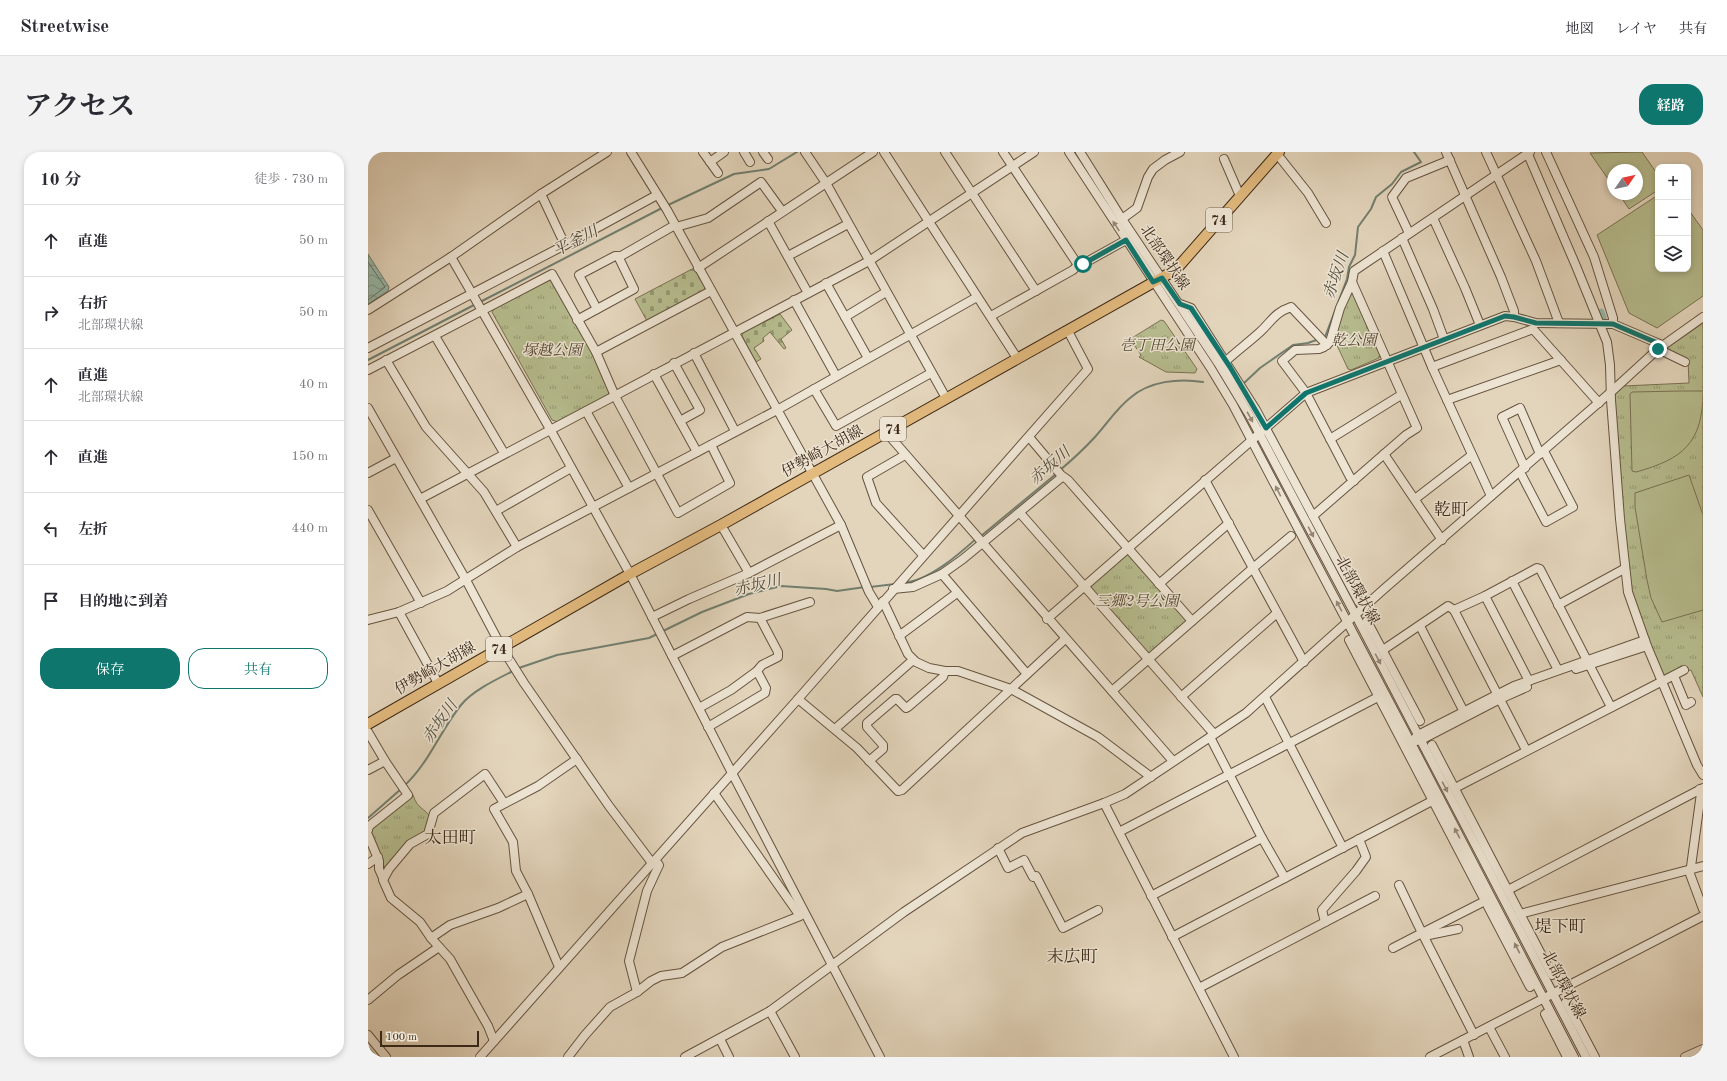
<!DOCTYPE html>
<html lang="ja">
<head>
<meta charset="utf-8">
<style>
	body { margin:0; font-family:"Old Standard TT","Noto Serif JP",serif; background:#f2f2f3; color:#2b2b33 }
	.controls { position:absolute; right:12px; top:12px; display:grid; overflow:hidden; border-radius:8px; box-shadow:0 2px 6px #0003 }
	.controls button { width:36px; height:36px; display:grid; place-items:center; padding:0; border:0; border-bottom:1px solid #e1e1e2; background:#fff; color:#2b2b33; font:20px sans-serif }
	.compass { position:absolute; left:1239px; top:12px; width:36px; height:36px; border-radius:50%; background:#fff; box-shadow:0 2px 6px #0003; rotate:56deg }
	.scale { position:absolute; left:12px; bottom:10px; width:99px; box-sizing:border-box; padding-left:4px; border:2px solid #3d2917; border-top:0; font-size:11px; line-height:14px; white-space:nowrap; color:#3d2917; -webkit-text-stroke:3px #ede4d3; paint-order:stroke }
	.stop { position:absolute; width:12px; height:12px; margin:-9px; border:3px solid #0f766e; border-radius:50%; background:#fff }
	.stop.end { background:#0f766e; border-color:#fff; box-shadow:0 1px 4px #0008 }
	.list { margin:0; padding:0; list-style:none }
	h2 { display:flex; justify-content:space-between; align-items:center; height:52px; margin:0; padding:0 16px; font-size:17px }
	h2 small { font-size:13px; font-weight:400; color:#7c7c81 }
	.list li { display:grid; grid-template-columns:26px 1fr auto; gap:12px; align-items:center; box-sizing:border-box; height:72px; padding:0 16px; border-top:1px solid #e1e1e2 }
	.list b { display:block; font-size:15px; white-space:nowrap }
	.list p { margin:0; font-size:13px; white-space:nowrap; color:#7c7c81 }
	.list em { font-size:13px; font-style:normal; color:#7c7c81 }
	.actions { display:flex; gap:8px; padding:12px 16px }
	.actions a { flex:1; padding:9px 0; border:1px solid #0f766e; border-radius:16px; text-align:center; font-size:14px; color:#0f766e }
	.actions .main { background:#0f766e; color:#fff }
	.icon { flex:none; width:22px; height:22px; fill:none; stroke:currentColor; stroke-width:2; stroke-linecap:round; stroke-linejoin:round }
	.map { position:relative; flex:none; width:1335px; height:905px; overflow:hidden; border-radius:16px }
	header { display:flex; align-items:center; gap:24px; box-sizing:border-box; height:56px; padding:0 20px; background:#fff; border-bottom:1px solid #e1e1e2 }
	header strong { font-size:19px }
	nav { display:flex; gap:22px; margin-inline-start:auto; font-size:14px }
	.intro { display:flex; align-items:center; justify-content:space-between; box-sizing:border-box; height:96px; padding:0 24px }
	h1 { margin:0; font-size:28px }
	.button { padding:10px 18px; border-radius:16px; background:#0f766e; color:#fff; font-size:14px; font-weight:700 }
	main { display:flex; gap:24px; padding:0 24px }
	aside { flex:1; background:#fff; border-radius:16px; box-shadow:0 2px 6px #0003 }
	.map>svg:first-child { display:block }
</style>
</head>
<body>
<header>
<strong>Streetwise</strong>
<nav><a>地図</a><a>レイヤ</a><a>共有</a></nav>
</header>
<div class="intro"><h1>アクセス</h1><a class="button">経路</a></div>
<main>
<aside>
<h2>10 分<small>徒歩 · 730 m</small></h2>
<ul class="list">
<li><svg class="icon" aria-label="ahead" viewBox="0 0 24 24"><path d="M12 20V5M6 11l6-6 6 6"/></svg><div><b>直進</b></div><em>50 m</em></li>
<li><svg class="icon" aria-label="right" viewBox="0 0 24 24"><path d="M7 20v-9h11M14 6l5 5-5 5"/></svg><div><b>右折</b><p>北部環状線</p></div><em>50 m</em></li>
<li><svg class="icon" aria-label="ahead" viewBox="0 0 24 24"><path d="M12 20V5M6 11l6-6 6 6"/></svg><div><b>直進</b><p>北部環状線</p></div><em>40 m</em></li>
<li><svg class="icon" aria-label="ahead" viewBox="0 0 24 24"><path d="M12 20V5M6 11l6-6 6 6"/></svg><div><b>直進</b></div><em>150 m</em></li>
<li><svg class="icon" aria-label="left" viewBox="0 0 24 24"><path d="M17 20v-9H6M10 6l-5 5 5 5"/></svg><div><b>左折</b></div><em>440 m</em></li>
<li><svg class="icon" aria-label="arrive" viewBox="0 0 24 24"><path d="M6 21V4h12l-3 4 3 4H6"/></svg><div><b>目的地に到着</b></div></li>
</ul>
<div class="actions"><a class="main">保存</a><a>共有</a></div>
</aside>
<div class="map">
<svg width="1335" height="905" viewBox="0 0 1335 905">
	<defs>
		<pattern id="grass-tufts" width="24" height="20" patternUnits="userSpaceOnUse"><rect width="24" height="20" fill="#b6bc8e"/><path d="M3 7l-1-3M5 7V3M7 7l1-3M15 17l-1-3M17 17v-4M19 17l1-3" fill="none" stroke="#959973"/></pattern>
		<pattern id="cemetery-stones" width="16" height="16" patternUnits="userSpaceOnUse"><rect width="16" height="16" fill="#b6bc8e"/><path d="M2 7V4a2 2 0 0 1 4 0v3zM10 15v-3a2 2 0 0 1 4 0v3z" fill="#959973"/></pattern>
		<pattern id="water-waves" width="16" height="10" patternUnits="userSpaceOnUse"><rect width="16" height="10" fill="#96b9ac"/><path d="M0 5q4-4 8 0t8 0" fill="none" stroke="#7c968b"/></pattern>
	</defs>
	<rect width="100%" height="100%" fill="#e3d5bc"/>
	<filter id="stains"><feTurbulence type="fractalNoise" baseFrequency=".005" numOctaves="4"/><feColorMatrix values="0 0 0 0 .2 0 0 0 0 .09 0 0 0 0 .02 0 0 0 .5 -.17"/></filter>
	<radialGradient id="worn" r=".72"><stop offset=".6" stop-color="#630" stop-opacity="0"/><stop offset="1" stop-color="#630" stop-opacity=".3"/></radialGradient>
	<g fill="url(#grass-tufts)" stroke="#7a7252">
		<polygon points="181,128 184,128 225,201 242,239 240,243 190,270 184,268 124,160 126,157"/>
		<polygon points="986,142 1012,203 1011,206 983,218 980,217 967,189 973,161 982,143"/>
		<polygon points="793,168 796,169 829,217 827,221 798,220 771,205 773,203 763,188 764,186"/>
		<polygon points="1335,171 1335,545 1323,518 1295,527 1261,436 1244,243 1255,234 1321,231 1320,208 1299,198 1299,196"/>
		<polygon points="758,402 762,403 818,467 819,470 783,501 779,501 723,436 724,433"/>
		<path d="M45,643c5,15 11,12 17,22l-3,15 -40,36 -5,-2 -13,-33 2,-5z"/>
	</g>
	<g fill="url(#cemetery-stones)" stroke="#7a7252">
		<polygon points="326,116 337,136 336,138 279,169 267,147"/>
		<polygon points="412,162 424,178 413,187 418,196 416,197 402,180 395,186 396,189 386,196 393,207 388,210 374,184 375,181"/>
	</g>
	<g fill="#b6bc8e" stroke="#7a7252">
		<polygon points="1274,0 1290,23 1290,38 1261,57 1251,42 1269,42 1269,18 1245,18 1245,34 1222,1"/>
		<polygon points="1290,43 1290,117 1320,117 1320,57 1335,78 1335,144 1289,176 1261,161 1229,83"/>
		<path d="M1313,239h22c0,52 -20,68 -67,81l-4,-1 -2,-77 2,-2z"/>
		<polygon points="1321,323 1335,363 1335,458 1294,470 1283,446 1279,428 1267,355 1267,341"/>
	</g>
	<polygon fill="url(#water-waves)" stroke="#727f70" points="0,102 21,135 20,139 0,152"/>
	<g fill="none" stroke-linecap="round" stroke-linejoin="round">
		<polyline stroke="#6a7162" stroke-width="1" points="0,110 17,135 0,148"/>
		<g stroke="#727f70" stroke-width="2">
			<polyline points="298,54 366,22 401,17 429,0"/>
			<polyline points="112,150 294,56"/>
			<polyline points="955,185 957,185 979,127 981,115 987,103 990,75 1003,57 1008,45 1024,32 1033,20 1053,10 1046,0"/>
			<polyline points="0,208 108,152"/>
			<polyline points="875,232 892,216 925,193 940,191 951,187"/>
			<path d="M691,319c13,-11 25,-22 36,-34 12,-13 21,-28 35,-39 19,-17 49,-20 73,-16"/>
			<polyline points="613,384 688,322"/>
			<path d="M535,431c26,-2 55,-28 74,-45"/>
			<polyline points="502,435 527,432"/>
			<polyline points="293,480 334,460 381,442 413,434 458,437 469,439 497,435"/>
			<polyline points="148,517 189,503 281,486 289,482"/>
			<path d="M36,634c25,-23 36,-55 57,-81 11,-14 36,-26 52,-34"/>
			<polyline points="0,666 33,637"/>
			<polyline points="0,895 8,905"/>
		</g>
		<polyline stroke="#96b9ac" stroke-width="7" points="1233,160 1235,165"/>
		<g stroke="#665440" stroke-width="10">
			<g id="minor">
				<polyline points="263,0 299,58 473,373 501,440 510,455"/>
				<polyline points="335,0 350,21"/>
				<polyline points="376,0 382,10"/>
				<polyline points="395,0 400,7"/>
				<polyline points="437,0 458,31 578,246"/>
				<polyline points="516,0 649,206"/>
				<polyline points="577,0 668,139"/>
				<polyline points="635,0 710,113 715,112 758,88"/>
				<polyline points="701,0 842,215 865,253 1043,591 1206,905"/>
				<polyline points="712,0 754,67 850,211 882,264 988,464 1218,905"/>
				<polyline points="1078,0 1133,125 1146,159 1146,165"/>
				<polyline points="1118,0 1168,109 1191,171"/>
				<polyline points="1159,0 1208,114 1239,190 1242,213 1243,248 1252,367 1260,440 1279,494 1329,613 1335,623"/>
				<polyline points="1178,0 1226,105 1245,166 1245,172"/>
				<polyline points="909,2 940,41 958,71"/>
				<polyline points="856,7 872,44"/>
				<polyline points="342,10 356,0"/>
				<polyline points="173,42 197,93"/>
				<polyline points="1065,66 1097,136 1112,173"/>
				<polyline points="754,67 769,56 780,25 785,17 797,8 812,0"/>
				<polyline points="400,69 440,141"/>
				<polyline points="308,75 340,66 393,30 414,59"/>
				<polyline points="1041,81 1024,45 1038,26 1082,8"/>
				<polyline points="1034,86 1065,157 1076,187"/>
				<polyline points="1015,99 1064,215 1123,344"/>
				<polyline points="420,104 480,72"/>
				<polyline points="83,105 182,277 262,422 364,621 512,905"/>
				<polyline points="330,116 505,0"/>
				<polyline points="458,131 500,206"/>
				<polyline points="426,148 468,224"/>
				<polyline points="812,152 823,156 888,258 991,450 996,456"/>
				<polyline points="229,157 211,123 247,104 253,104 307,73"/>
				<polyline points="0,158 83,105 173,42 239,0"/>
				<polyline points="623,164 705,118 710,113"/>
				<polyline points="477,165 518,140"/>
				<polyline points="209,168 266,137 250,104"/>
				<polyline points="67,184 136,301"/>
				<polyline points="0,196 214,84 289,43"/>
				<polyline points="1290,197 1317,210"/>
				<polyline points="228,200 343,139"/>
				<polyline points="326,201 367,279"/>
				<polyline points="18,208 58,275 116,340 149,395"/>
				<path d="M858,209c11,-10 23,-19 34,-29 12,-11 14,-19 31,-25l36,38"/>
				<polyline points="306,211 332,258 312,269"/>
				<polyline points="1064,215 1165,177 1231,251"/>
				<polyline points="0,218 184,122 228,200 247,244 310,361 362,331 343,293"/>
				<polyline points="286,222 329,300"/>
				<polyline points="446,237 468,274 563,221"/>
				<polyline points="1079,248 1193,208"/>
				<polyline points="0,256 98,428 134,496 156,531 241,654 284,711"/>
				<polyline points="218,259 261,336"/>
				<polyline points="518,280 805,609"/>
				<polyline points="661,285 693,323 700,328 824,469"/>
				<polyline points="962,287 1033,243"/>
				<polyline points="1016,302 1074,388"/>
				<polyline points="537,303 499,325 508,351 555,403"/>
				<polyline points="1157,316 1134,265 1152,256 1172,302"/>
				<polyline points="1152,320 1178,370 1205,355 1176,299"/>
				<polyline points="0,321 28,306"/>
				<polyline points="837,328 936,510"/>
				<polyline points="986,329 982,325 938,241 914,209 927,198 951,197 956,195 962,190 972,156 984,130 986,119 1162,0"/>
				<polyline points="52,347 501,109 666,0"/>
				<polyline points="1047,347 1104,303"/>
				<polyline points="0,358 53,451"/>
				<polyline points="128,359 203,316"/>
				<polyline points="652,361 846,582"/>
				<polyline points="945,364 1038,283 1049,276 984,130"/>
				<polyline points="353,373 381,421"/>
				<polyline points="574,422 659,522"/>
				<polyline points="1144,429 1190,518"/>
				<polyline points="791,432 861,371"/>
				<polyline points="525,437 545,435 574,422 595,407 694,325"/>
				<polyline points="1117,444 1161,529"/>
				<polyline points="515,449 540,502 548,510 561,516 577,519 590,519 643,537 730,585 783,625"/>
				<polyline points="1190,453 1256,417"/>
				<polyline points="1086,458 1117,444 1169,416 1172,417 1243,555"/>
				<polyline points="31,460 70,531"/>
				<polyline points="284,465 321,447 381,421 473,373"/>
				<polyline points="679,467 938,241 1137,164 1146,165 1168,171 1245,172 1294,193"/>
				<polyline points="0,468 31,460 79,439 149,395 409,258 609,145"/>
				<polyline points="999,469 1052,569"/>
				<polyline points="1052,474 1097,562"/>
				<polyline points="531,484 589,441"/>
				<polyline points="981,488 1162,835"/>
				<polyline points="1015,498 1080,454 1086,458 1158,598"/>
				<polyline points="304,504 379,465 392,466 442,450"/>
				<polyline points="1208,517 1279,494"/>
				<polyline points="1306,524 1318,553 1323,550"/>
				<polyline points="744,539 885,416 923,384"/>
				<polyline points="813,545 909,461"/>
				<polyline points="897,545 975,696"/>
				<polyline points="430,547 489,596 530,639 534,638 697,487"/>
				<polyline points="331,556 363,538 389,519 394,513 410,505 410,500 392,466"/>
				<polyline points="340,575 397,541 398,536 389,519"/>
				<polyline points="467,577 545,508"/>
				<polyline points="0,580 17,609 40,643 1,674 0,678"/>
				<polyline points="842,585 894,686 917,726"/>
				<polyline points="1047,586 1050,583 1146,534 1277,488"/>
				<polyline points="1048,589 1053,588 1132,547 1159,535"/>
				<polyline points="1064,593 1184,823"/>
				<polyline points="501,609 515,597 515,593 499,575 499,571 527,547 529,547 538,556 540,555 575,525 577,519"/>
				<polyline points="0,618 17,609"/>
				<polyline points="1087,636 1316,518"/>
				<polyline points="1332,637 1333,641 1322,722 1335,757"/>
				<polyline points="736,651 866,905"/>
				<polyline points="751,680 1010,545"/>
				<polyline points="0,683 11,709 11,717 15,726"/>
				<polyline points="630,696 640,716 656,708 665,725 668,724 695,776 730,758"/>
				<polyline points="0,712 10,705"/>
				<polyline points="1140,738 1335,636"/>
				<polyline points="783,744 894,686"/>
				<polyline points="1152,762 1335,714"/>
				<polyline points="957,770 954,758 988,719 998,705 991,687"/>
				<polyline points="1056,784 1090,777"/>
				<polyline points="804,785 1064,649"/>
				<polyline points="63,786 82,773 130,756 160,742"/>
				<polyline points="1025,796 1054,781 1031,733"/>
				<polyline points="191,815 160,742 148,719 145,690 126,657 170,634 209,607"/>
				<polyline points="831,836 1007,744"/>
				<polyline points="269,840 261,809 279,739 291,713 287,708"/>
				<polyline points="0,848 30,823 71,795"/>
				<polyline points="1198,850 1227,905"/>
				<polyline points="402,859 427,905"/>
				<polyline points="1177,862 1199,905"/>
				<polyline points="1121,875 1137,905"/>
				<polyline points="0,883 18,905"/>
				<polyline points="1106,883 1054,781 1117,749"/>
				<polyline points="352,887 361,905"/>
				<polyline points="1095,888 1101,905"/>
				<polyline points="126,889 120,874 82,807 63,786 52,770 23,746 15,728 21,717 42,692 60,682 66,661 117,622 136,651"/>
				<polyline points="112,905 430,547 720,217 700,179"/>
				<polyline points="200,905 217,883 242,855 269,840 283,829 293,824 314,821 354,795 432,764 346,641"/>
				<polyline points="317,905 402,859 536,760 654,681 736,651 757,642 878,561 1016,437 1243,240 1290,197 1335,165"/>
				<polyline points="1062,905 1335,764"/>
				<polyline points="1317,905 1335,897"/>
			</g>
		</g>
		<g stroke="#3d2917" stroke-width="12">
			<polyline id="major" points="0,572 262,422 353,373 802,121 811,114 911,0"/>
		</g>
		<use href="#minor" stroke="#ede4d3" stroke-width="8"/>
		<use href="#major" stroke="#e2ba7e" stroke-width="10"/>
	</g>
	<defs><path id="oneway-solid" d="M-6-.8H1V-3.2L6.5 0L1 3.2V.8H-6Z"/></defs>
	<g fill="#958675">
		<use href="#oneway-solid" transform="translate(748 74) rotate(-123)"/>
		<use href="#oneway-solid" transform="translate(882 265) rotate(61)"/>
		<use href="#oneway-solid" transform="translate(910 339) rotate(-117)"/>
		<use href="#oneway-solid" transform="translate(943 380) rotate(62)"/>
		<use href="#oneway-solid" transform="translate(971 454) rotate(-118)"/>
		<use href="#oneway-solid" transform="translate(1010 507) rotate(62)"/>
		<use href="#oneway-solid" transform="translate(1077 635) rotate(62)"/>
		<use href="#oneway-solid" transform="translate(1089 681) rotate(-118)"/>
		<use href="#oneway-solid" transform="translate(1149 796) rotate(-117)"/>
	</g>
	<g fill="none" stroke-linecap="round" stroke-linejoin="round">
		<polyline stroke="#0f766e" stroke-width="5" points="715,112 758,88 785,130 794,126 812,152 823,156 862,215 898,276 938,241 1137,164 1146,165 1168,171 1245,172 1294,193 1290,197"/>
	</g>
	<g text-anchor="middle" stroke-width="3" stroke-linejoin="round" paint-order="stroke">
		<g fill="#ede4d3" stroke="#72614f" stroke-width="1">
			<rect x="838" y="56" width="26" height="24" rx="3"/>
			<rect x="512" y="265" width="26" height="24" rx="3"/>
			<rect x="118" y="485" width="26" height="24" rx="3"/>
		</g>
		<g font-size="14" font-weight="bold" fill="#3d2917">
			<text x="851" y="73">74</text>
			<text x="525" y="282">74</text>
			<text x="131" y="502">74</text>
		</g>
		<g font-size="15" fill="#3d2917" stroke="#ede4d3">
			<text transform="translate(797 105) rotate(56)" y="5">北部環状線</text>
			<text transform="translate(454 299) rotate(-29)" y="5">伊勢崎大胡線</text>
			<text transform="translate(990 438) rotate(62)" y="5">北部環状線</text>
			<text transform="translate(67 516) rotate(-30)" y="5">伊勢崎大胡線</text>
			<text transform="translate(1196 832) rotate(62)" y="5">北部環状線</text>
		</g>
		<g font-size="15" font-style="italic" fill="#55462f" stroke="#ede4d3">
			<text x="986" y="193">乾公園</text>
			<text x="789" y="198">壱丁田公園</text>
			<text x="184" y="203">塚越公園</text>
			<text x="769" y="454">三郷2号公園</text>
		</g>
		<g font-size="16" font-style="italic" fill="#534d3c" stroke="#ede4d3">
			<text transform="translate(207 88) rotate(-27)" y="6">平釜川</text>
			<text transform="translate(967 123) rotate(-71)" y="6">赤坂川</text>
			<text transform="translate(681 313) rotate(-41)" y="6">赤坂川</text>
			<text transform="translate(389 432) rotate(-13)" y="6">赤坂川</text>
			<text transform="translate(71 569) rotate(-55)" y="6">赤坂川</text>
		</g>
		<g font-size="17" fill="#3d2917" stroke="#ede4d3">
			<text x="1083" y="363">乾町</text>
			<text x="82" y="691">太田町</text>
			<text x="1192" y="780">堤下町</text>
			<text x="704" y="810">末広町</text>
		</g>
	</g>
	<rect width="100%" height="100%" filter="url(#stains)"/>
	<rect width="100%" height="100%" fill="url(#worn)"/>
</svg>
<div class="controls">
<button>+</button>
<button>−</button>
<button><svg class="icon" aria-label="layers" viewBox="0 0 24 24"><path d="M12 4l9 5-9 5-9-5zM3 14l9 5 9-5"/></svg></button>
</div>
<svg class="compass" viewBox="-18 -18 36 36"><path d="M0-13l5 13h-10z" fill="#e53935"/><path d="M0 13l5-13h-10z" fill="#7c7c81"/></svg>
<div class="scale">100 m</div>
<div class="stop" style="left:715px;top:112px"></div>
<div class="stop end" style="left:1290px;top:197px"></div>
</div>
</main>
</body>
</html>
